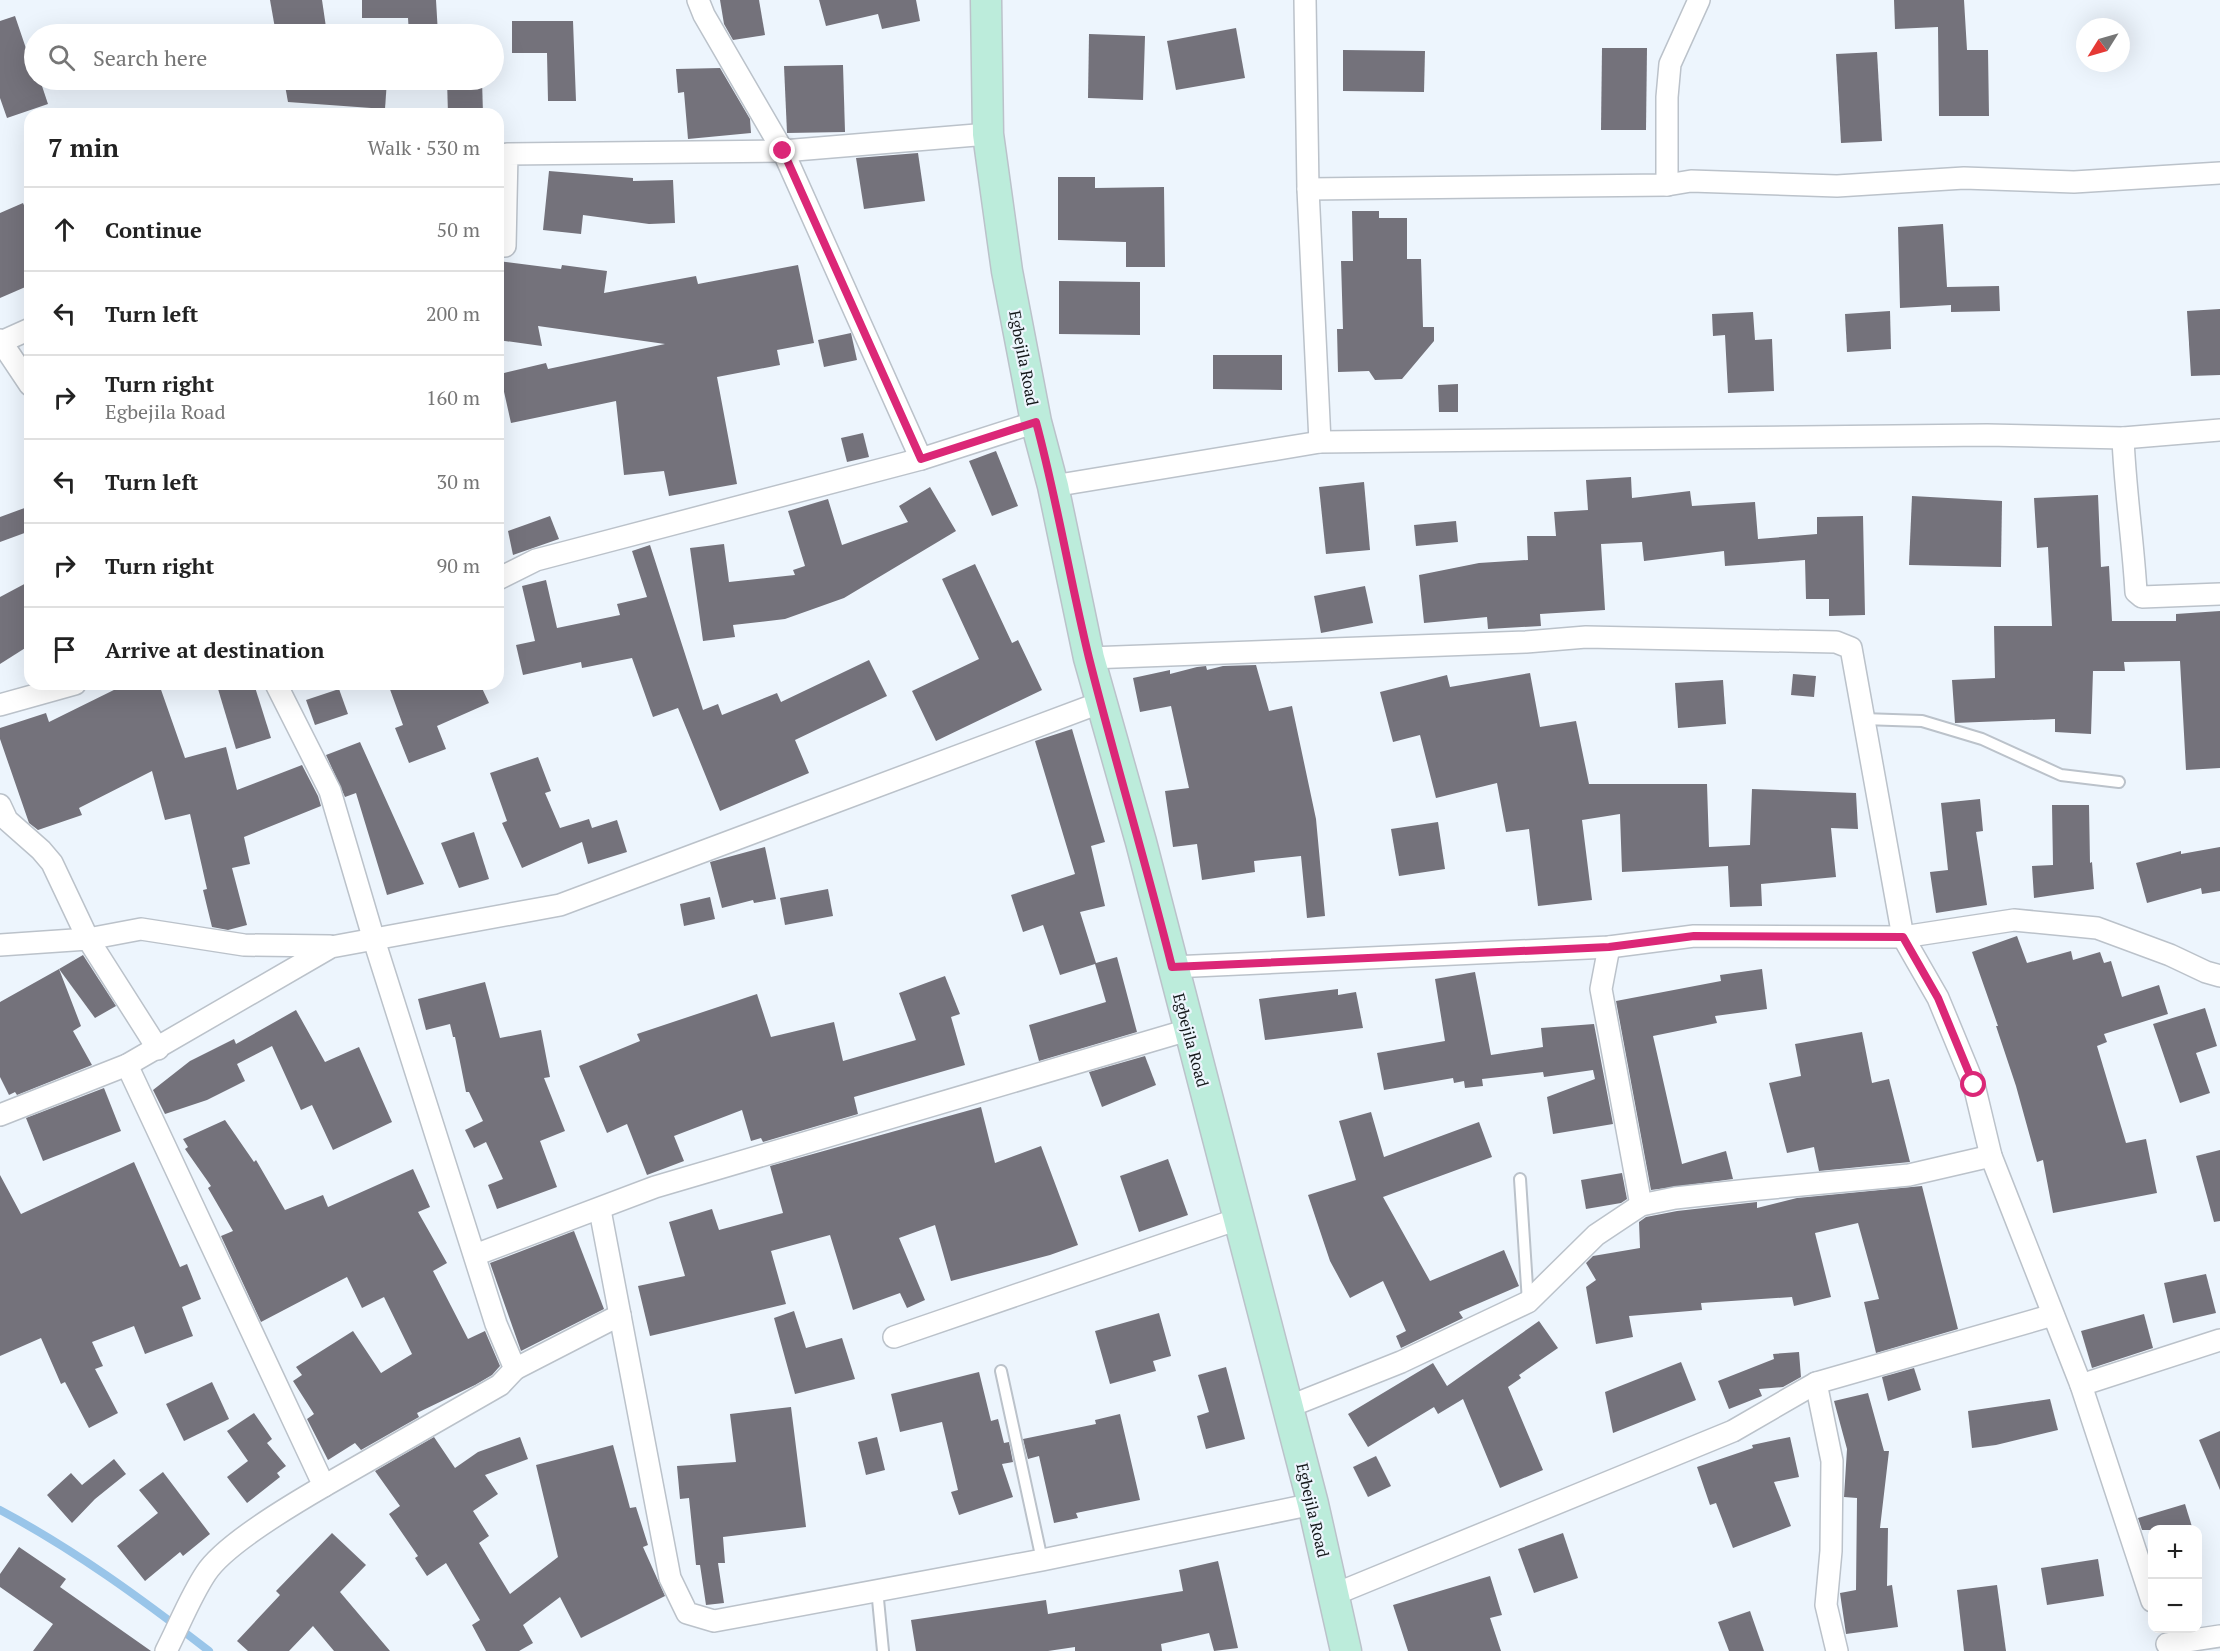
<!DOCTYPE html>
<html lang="en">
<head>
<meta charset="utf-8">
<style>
	body { margin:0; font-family:"PT Serif",serif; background:#f2f2f2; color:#222 }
	.controls { position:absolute; right:18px; bottom:18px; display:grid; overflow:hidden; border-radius:12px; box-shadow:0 6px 24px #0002 }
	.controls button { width:54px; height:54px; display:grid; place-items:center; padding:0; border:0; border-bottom:2px solid #e0e0e0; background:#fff; color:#222; font:30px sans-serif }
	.compass { position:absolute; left:2076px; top:18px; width:54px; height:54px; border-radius:50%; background:#fff; box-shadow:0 6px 24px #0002; rotate:233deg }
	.stop { position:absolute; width:18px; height:18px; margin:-14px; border:4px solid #db2777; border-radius:50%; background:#fff }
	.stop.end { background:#db2777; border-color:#fff; box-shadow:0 2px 6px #0008 }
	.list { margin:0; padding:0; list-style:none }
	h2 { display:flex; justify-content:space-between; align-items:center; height:78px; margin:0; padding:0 24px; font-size:26px }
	h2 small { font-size:20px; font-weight:400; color:#767676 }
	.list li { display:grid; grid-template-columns:39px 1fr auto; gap:18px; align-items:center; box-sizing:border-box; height:84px; padding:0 24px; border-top:2px solid #e0e0e0 }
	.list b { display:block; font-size:22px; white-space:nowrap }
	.list p { margin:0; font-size:20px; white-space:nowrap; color:#767676 }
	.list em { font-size:20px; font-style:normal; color:#767676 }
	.icon { flex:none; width:33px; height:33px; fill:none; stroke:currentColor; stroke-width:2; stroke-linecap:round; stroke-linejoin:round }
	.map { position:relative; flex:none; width:2220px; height:1651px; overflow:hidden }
	.search { position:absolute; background:#fff; box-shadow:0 6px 24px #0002; left:24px; top:24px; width:480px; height:66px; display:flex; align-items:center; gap:15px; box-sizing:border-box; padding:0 21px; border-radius:33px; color:#767676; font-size:22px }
	.panel { position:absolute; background:#fff; box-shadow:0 6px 24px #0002; left:24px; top:108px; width:480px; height:582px; border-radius:18px }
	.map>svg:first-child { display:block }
</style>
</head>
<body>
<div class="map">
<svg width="2220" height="1651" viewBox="0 0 2220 1651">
	<rect width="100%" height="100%" fill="#edf5fd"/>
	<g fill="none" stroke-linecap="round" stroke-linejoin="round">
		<path stroke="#99c5e9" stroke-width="8" d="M0,1510c75,40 142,89 209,141"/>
	</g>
	<g fill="#74727b">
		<polygon points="270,0 322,0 327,34 276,34"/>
		<polygon points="362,0 436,0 438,34 409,34 408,18 362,18"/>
		<polygon points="720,0 759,0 765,35 733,40 724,24"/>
		<polygon points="819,0 916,0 920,21 882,29 878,14 826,26"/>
		<polygon points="1894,0 1964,0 1967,50 1988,50 1989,116 1939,116 1938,27 1895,29"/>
		<polygon points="15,16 34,72 34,80 40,80 48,104 7,118 0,98 0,21"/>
		<polygon points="512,21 573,21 576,101 548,101 547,53 512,53"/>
		<polygon points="1236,28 1245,78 1176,90 1167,41"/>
		<polygon points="1089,34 1145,36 1143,100 1088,98"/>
		<polygon points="1602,48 1647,48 1646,130 1601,130"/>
		<polygon points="1343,50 1425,51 1424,92 1343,91"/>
		<polygon points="1877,52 1882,141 1841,143 1836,54"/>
		<polygon points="843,65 845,132 787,133 784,66"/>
		<polygon points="720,68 750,119 751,133 688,139 684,92 678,93 676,69"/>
		<polygon points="284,80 387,80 385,109 288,102"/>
		<polygon points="447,80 482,80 483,114 448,114"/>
		<polygon points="918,153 925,201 864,209 856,158"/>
		<polygon points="549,171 633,178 633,181 673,180 675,223 649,224 583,215 581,234 543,230"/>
		<polygon points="1058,177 1095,177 1095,188 1164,187 1165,267 1126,267 1126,242 1058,240"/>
		<polygon points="23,203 30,219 30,285 0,298 0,213"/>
		<polygon points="1352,211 1379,211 1379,218 1407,218 1407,259 1421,259 1423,327 1434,327 1434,341 1402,379 1375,380 1369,371 1338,372 1337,329 1343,329 1341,261 1353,261"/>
		<polygon points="1943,224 1947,287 1999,286 2000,311 1951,312 1951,305 1900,308 1898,227"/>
		<polygon points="498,261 561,269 562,265 607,271 604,293 696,276 698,284 798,265 814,343 777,350 780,365 717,377 737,484 669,496 664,471 624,475 616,401 511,423 500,374 546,363 548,369 665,344 538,326 542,346 498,340"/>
		<polygon points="1059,281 1140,282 1140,335 1059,334"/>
		<polygon points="2220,309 2220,375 2191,376 2187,311"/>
		<polygon points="1890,311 1891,349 1847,352 1845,314"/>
		<polygon points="1753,312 1755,340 1772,339 1774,391 1728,393 1725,335 1713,336 1712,314"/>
		<polygon points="851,333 857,360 824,367 818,340"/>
		<polygon points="1213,355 1282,355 1282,390 1213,389"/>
		<polygon points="1458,384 1458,412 1439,412 1438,385"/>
		<polygon points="863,433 869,457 847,462 841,438"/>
		<polygon points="996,451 1018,506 992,516 969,461"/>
		<polygon points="1631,477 1632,498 1690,491 1692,506 1755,502 1758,539 1817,534 1817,517 1863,516 1865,615 1829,616 1829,599 1806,599 1805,560 1725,566 1724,551 1644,561 1642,542 1601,544 1605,610 1540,614 1541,626 1488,629 1487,617 1424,623 1419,575 1479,563 1528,560 1527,536 1556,536 1554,512 1588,510 1586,480"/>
		<polygon points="1364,482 1370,550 1326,554 1319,487"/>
		<polygon points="930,487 956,531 844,598 785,619 733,625 735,637 703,641 690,548 724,544 729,582 795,575 793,570 805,566 788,511 828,499 842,545 908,522 899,506"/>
		<polygon points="2098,495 2101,567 2109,566 2112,621 2176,621 2176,614 2220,611 2220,768 2186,770 2180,661 2124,662 2125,671 2093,671 2091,734 2055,732 2055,719 1955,723 1952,680 1995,678 1994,626 2052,626 2048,547 2037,548 2034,498"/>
		<polygon points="1912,496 2002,501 2001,567 1909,565"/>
		<polygon points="30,506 30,531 0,542 0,517"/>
		<polygon points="550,516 559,539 513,555 508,531"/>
		<polygon points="1456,521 1458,542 1416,546 1414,525"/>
		<polygon points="650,545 703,710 718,704 722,715 777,693 781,702 869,660 887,696 795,740 809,773 720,811 678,708 653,717 632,658 582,668 581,662 523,675 516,645 535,641 522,586 546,580 557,628 620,615 617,604 647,597 632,551"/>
		<polygon points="975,564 1012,643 1018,640 1042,690 936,741 912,691 979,659 942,579"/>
		<polygon points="30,581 30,645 0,664 0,597"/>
		<polygon points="1365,586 1373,623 1321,633 1314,596"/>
		<polygon points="1256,665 1269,711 1292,706 1316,819 1325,916 1307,918 1301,856 1254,861 1255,872 1202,880 1197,844 1173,847 1165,791 1189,788 1171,706 1140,712 1133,678 1170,670 1170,674 1197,667 1206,666 1207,670 1223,666"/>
		<polygon points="1530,673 1540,727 1576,721 1589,784 1707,784 1709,847 1750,845 1752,789 1856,793 1858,829 1831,828 1836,877 1761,884 1762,906 1730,907 1728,866 1622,872 1620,814 1582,820 1592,900 1538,906 1529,829 1506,832 1497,783 1436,798 1420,735 1393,742 1380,692 1447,675 1450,687"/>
		<polygon points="1793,674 1816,676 1814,697 1791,695"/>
		<polygon points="1723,680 1726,724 1678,728 1675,683"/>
		<polygon points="126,684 159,684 185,758 226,747 237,790 302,765 318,796 321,806 244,837 250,864 232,868 247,925 228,930 212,927 203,890 207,889 190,814 165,820 152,771 79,808 82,815 38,830 29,823 0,739 0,728 46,713 49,722"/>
		<polygon points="235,684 254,684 271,738 236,749 218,689"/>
		<polygon points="388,684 480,684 489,703 437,726 446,749 409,763 395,728 403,725"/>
		<polygon points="339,689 348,714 315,725 306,700"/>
		<polygon points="1072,729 1105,842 1091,846 1105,906 1080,912 1096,963 1117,957 1137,1032 1039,1061 1029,1025 1106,1002 1095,964 1060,975 1043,925 1023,932 1011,895 1075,874 1035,741"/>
		<polygon points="360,742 424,884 387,895 356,793 345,797 326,755"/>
		<polygon points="538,757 551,791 545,793 560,828 589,819 592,828 617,820 627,852 588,864 582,842 522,868 502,823 507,821 490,773"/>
		<polygon points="1980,799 1983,831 1976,832 1987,905 1936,913 1930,872 1948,870 1941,803"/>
		<polygon points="2052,805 2089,805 2090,863 2092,862 2094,889 2034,898 2032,866 2053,865"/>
		<polygon points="1438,822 1445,869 1399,876 1391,829"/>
		<polygon points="474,832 489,879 459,888 441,843"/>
		<polygon points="765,847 776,899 754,903 753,900 722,908 710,862"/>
		<polygon points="2220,847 2220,891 2202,894 2201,888 2147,903 2136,863 2181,851 2181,854"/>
		<polygon points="828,889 833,916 785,925 780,898"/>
		<polygon points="710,897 715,919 684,926 680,904"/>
		<polygon points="2017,936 2027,963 2071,951 2073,960 2100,952 2104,963 2111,961 2122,997 2159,985 2168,1014 2104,1034 2107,1042 2097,1046 2126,1143 2146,1139 2157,1193 2053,1213 2043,1160 2037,1162 2016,1086 1996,1026 1998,1026 1972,952"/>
		<polygon points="83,955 116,1006 95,1018 59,969"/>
		<polygon points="59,969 81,1026 73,1031 92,1065 17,1095 15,1092 9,1095 0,1077 0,1002"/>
		<polygon points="1762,969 1767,1009 1715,1016 1717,1023 1653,1036 1682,1164 1726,1151 1733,1179 1651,1190 1616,1001 1721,981 1720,975"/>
		<polygon points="1475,972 1491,1055 1543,1047 1541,1028 1594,1024 1613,1124 1553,1134 1547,1097 1595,1079 1593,1070 1544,1077 1543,1072 1482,1079 1483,1086 1465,1088 1464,1081 1454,1083 1453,1078 1384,1090 1377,1053 1445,1041 1435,979"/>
		<polygon points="945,976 960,1014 951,1017 965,1065 854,1097 858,1114 763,1142 761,1138 751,1141 742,1110 674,1136 684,1161 647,1175 627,1124 607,1133 579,1066 640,1041 637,1034 757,994 771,1037 834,1022 843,1061 916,1040 899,993"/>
		<polygon points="485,982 500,1038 541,1030 550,1077 544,1078 565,1131 540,1141 557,1187 497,1209 488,1185 503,1179 486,1142 474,1148 465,1130 483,1121 469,1092 466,1092 455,1037 453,1037 450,1024 426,1030 418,999"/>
		<polygon points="1338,989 1338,995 1356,992 1363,1028 1265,1040 1259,999"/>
		<polygon points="2205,1008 2217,1046 2196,1053 2210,1093 2180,1103 2153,1024"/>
		<polygon points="296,1010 325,1062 359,1047 392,1122 333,1150 312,1105 301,1110 272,1046 237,1064 245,1081 207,1100 165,1114 153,1090 190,1061 234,1039 236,1044"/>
		<polygon points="1862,1032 1872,1083 1889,1079 1910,1162 1819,1171 1814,1147 1787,1153 1769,1083 1801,1076 1795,1044"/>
		<polygon points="1145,1056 1156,1085 1102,1107 1089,1072"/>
		<polygon points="104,1088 121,1131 43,1161 26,1118"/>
		<polygon points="981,1107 995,1163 1041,1146 1078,1245 1050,1255 951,1281 935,1225 899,1238 925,1300 907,1308 900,1293 853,1310 830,1235 771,1251 786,1304 650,1336 638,1286 685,1276 669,1222 712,1209 719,1230 783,1213 770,1166"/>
		<polygon points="1371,1112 1384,1157 1479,1122 1492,1157 1383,1197 1430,1281 1504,1250 1519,1286 1459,1312 1463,1318 1401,1348 1396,1336 1406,1331 1383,1281 1350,1298 1330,1261 1308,1195 1356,1180 1339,1121"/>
		<polygon points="225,1120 254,1162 256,1160 285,1210 323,1195 328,1207 413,1169 430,1207 418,1212 447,1263 433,1271 468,1339 485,1331 500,1366 492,1375 475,1385 417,1413 419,1417 361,1450 355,1443 328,1460 307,1419 314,1414 293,1381 302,1375 296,1367 353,1331 381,1373 412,1354 384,1297 362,1308 347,1277 261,1322 221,1236 233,1231 208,1188 211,1186 185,1149 188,1147 183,1139"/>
		<polygon points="2220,1150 2220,1221 2214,1222 2196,1156"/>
		<polygon points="1168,1159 1188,1215 1139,1232 1120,1176"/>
		<polygon points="134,1162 180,1267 187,1264 201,1299 182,1307 193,1336 145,1354 134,1326 92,1342 103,1366 95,1369 118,1413 89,1428 65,1382 61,1384 41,1338 0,1356 0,1175 21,1214"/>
		<polygon points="1622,1173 1627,1199 1621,1203 1586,1209 1581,1180"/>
		<polygon points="1922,1186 1958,1329 1876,1353 1864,1302 1879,1299 1858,1223 1815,1233 1831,1297 1794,1306 1792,1297 1701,1303 1702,1310 1629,1316 1633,1337 1596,1344 1586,1287 1596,1280 1586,1263 1593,1256 1640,1248 1639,1222 1646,1217 1677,1211 1757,1202 1757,1208 1797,1198"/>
		<polygon points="574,1231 604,1309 521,1351 490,1263"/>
		<polygon points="2206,1274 2216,1313 2173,1323 2164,1283"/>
		<polygon points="794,1311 806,1348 842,1338 855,1379 795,1394 774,1318"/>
		<polygon points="1159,1313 1171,1356 1153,1361 1156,1371 1110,1384 1095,1331"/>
		<polygon points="2144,1314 2153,1348 2092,1368 2081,1331"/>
		<polygon points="1539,1321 1558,1348 1519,1375 1521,1378 1508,1387 1543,1470 1500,1488 1463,1399 1438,1414 1434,1407 1368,1447 1348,1414 1433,1363 1447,1386"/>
		<polygon points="1799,1352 1801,1377 1783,1387 1759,1389 1762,1396 1729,1409 1718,1381 1774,1359 1773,1354"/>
		<polygon points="1681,1362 1696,1400 1613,1433 1605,1392"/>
		<polygon points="1226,1367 1245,1439 1206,1449 1197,1416 1209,1412 1198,1375"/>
		<polygon points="1914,1368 1921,1390 1888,1401 1882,1377"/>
		<polygon points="979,1372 991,1421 998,1419 1004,1443 1009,1442 1013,1462 1002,1464 1013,1497 959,1515 951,1492 958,1490 942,1422 900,1432 891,1394"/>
		<polygon points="212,1382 229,1419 184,1441 166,1404"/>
		<polygon points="1868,1393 1884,1451 1889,1451 1880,1528 1888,1528 1887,1586 1892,1585 1898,1627 1846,1634 1840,1593 1856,1590 1857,1498 1844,1497 1847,1449 1834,1401"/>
		<polygon points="2050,1399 2058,1430 1996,1445 1972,1448 1968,1411"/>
		<polygon points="791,1407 806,1527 723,1537 725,1563 718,1563 724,1603 706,1605 700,1565 696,1565 689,1498 680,1499 677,1466 736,1462 730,1414"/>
		<polygon points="254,1413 272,1439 267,1443 286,1466 277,1473 280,1477 247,1503 227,1477 248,1461 227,1431"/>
		<polygon points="1120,1414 1140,1500 1076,1513 1078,1518 1054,1523 1039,1456 1028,1459 1023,1439 1096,1424 1095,1420"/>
		<polygon points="2220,1431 2220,1490 2199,1440"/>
		<polygon points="434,1437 455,1468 478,1452 520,1437 528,1459 485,1475 498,1494 473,1511 489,1536 479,1543 510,1594 558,1557 536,1465 613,1445 630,1508 636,1507 648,1545 643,1547 665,1596 581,1638 560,1597 523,1625 533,1643 519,1651 486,1651 472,1625 480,1620 446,1563 427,1576 415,1558 418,1556 389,1514 400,1506 375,1471"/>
		<polygon points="877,1437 885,1470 866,1475 858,1442"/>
		<polygon points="1790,1437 1799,1477 1774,1482 1791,1526 1733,1548 1716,1503 1710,1505 1697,1467 1753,1448 1752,1445"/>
		<polygon points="1376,1456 1391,1486 1368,1497 1353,1467"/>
		<polygon points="114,1459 126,1474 95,1499 72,1523 47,1495 71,1473 82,1485"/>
		<polygon points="163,1472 210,1534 183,1556 180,1552 145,1581 117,1546 158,1513 139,1490"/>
		<polygon points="2185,1504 2193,1530 2142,1530 2138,1518"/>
		<polygon points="332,1533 366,1565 340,1592 390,1651 334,1651 313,1626 289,1651 248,1651 237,1641 280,1595 276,1591"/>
		<polygon points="1563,1533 1578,1578 1534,1593 1518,1549"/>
		<polygon points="19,1547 66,1579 60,1587 151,1651 33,1651 53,1624 0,1587 0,1574"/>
		<polygon points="2098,1559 2104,1596 2047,1605 2041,1568"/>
		<polygon points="1218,1561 1238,1648 1214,1651 1209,1633 1161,1644 1162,1651 1075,1651 1075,1647 1048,1651 916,1651 911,1620 1046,1600 1048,1614 1183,1591 1179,1570"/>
		<polygon points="1490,1576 1502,1615 1490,1618 1501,1651 1408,1651 1393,1605"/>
		<polygon points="1997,1585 2006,1651 1964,1651 1957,1590"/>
		<polygon points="1750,1611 1764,1651 1729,1651 1718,1622"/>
	</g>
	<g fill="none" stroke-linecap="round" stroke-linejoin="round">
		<g stroke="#bbc2ca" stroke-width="14">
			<g id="lane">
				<polyline points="1863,719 1922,721 1982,739 2061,775 2119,782"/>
				<polyline points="1520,1179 1528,1302"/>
				<polyline points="1001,1371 1042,1560"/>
				<polyline points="877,1589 883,1651"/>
			</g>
		</g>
		<g stroke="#bbc2ca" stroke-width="24">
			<g id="street">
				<polyline points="698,0 704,15 783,151 921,459"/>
				<polyline points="1305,0 1308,189 1320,442"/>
				<polyline points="1667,185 1691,181 1837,186 1964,178 2074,182 2220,173"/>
				<polyline points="1308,189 1667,185 1667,97 1670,64 1699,0"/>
				<polyline points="498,246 505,246 507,154 783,151 988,134"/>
				<polyline points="0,340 30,385"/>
				<polyline points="1,342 30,329"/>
				<path d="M2123,438c2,52 10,102 13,154l6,5 78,-3"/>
				<polyline points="1053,486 1320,442 1987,435 2123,438 2220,430"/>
				<polyline points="498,579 536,560 921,459 1036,422"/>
				<polyline points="1089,658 1526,642 1586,637 1836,642 1851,648 1903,937 1938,998 1974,1085 1991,1156 2081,1385 2152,1601"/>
				<polyline points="276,684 330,791 374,940 496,1324 515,1369 500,1385 324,1486"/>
				<polyline points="0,705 75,684"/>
				<polyline points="0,805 7,820 41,850 52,863 88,939 158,1049"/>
				<polyline points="0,945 88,939 141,929 244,945 330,946"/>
				<polyline points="1609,947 1601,989 1641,1205"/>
				<polyline points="1172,967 1609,947 1694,936 1903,937 2014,920 2097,928 2170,955 2206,972 2220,976"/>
				<path d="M127,1065l197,421c-31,18 -99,58 -118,87 -16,24 -27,53 -40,78"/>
				<polyline points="0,1115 127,1065 331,947 560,905 1102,702"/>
				<polyline points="600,1210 670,1578 687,1613 714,1621 1042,1560 1313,1504"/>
				<polyline points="475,1255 655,1187 1188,1030"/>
				<polyline points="894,1337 1238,1219"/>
				<polyline points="515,1369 620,1315"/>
				<polyline points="1816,1383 1832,1461 1831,1551 1826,1605 1837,1651"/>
				<polyline points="2081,1385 2220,1340"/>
				<polyline points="1288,1407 1401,1362 1528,1302 1596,1235 1641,1205 1675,1198 1749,1190 1909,1175 1991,1156"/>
				<polyline points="1333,1595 1733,1431 1816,1383 2053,1315"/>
				<polyline points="2167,1644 2220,1636"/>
			</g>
		</g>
		<g stroke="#bbc2ca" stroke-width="33">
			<polyline id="secondary" points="986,0 988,134 1007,271 1036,422 1053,486 1089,658 1141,842 1313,1504 1346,1651"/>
		</g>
		<use href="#lane" stroke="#fff" stroke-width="10"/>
		<use href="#street" stroke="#fff" stroke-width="21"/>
		<use href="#secondary" stroke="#bcecdb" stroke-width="30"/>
	</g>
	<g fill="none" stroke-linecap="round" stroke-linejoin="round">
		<path stroke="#db2777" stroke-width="8" d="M783,151l138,308 115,-37c21,78 34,158 53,236 26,103 57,205 83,309l437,-20 85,-11 209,1 35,61 36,87"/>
	</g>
	<g text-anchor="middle" stroke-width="4.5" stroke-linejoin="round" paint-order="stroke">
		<g font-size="16" fill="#141719" stroke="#edf5fd">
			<text transform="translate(1024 358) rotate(79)" y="6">Egbejila Road</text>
			<text transform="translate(1191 1040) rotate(75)" y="6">Egbejila Road</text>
			<text transform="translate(1313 1510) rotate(77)" y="6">Egbejila Road</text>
		</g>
	</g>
</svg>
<div class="controls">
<button>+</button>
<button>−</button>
</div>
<svg class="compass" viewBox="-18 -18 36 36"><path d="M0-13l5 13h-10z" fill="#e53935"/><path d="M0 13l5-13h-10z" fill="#767676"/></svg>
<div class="stop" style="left:1974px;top:1085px"></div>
<div class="stop end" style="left:783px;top:151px"></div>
<div class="search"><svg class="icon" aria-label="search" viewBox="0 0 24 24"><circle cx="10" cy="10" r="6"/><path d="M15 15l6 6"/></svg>Search here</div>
<section class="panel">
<h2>7 min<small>Walk · 530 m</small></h2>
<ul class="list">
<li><svg class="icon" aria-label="ahead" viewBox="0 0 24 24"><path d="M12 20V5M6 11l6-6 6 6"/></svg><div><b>Continue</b></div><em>50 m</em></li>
<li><svg class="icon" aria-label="left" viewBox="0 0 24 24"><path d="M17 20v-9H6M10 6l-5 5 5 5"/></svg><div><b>Turn left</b></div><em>200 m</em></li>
<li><svg class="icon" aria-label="right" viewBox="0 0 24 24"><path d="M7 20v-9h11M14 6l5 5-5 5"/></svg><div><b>Turn right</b><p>Egbejila Road</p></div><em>160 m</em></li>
<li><svg class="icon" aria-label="left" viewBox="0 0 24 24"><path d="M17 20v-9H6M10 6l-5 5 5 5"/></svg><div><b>Turn left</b></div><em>30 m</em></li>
<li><svg class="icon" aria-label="right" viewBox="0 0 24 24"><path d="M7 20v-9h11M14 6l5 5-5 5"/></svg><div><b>Turn right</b></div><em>90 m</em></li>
<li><svg class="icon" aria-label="arrive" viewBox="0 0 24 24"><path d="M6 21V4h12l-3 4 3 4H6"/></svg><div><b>Arrive at destination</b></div></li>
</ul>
</section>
</div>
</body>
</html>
